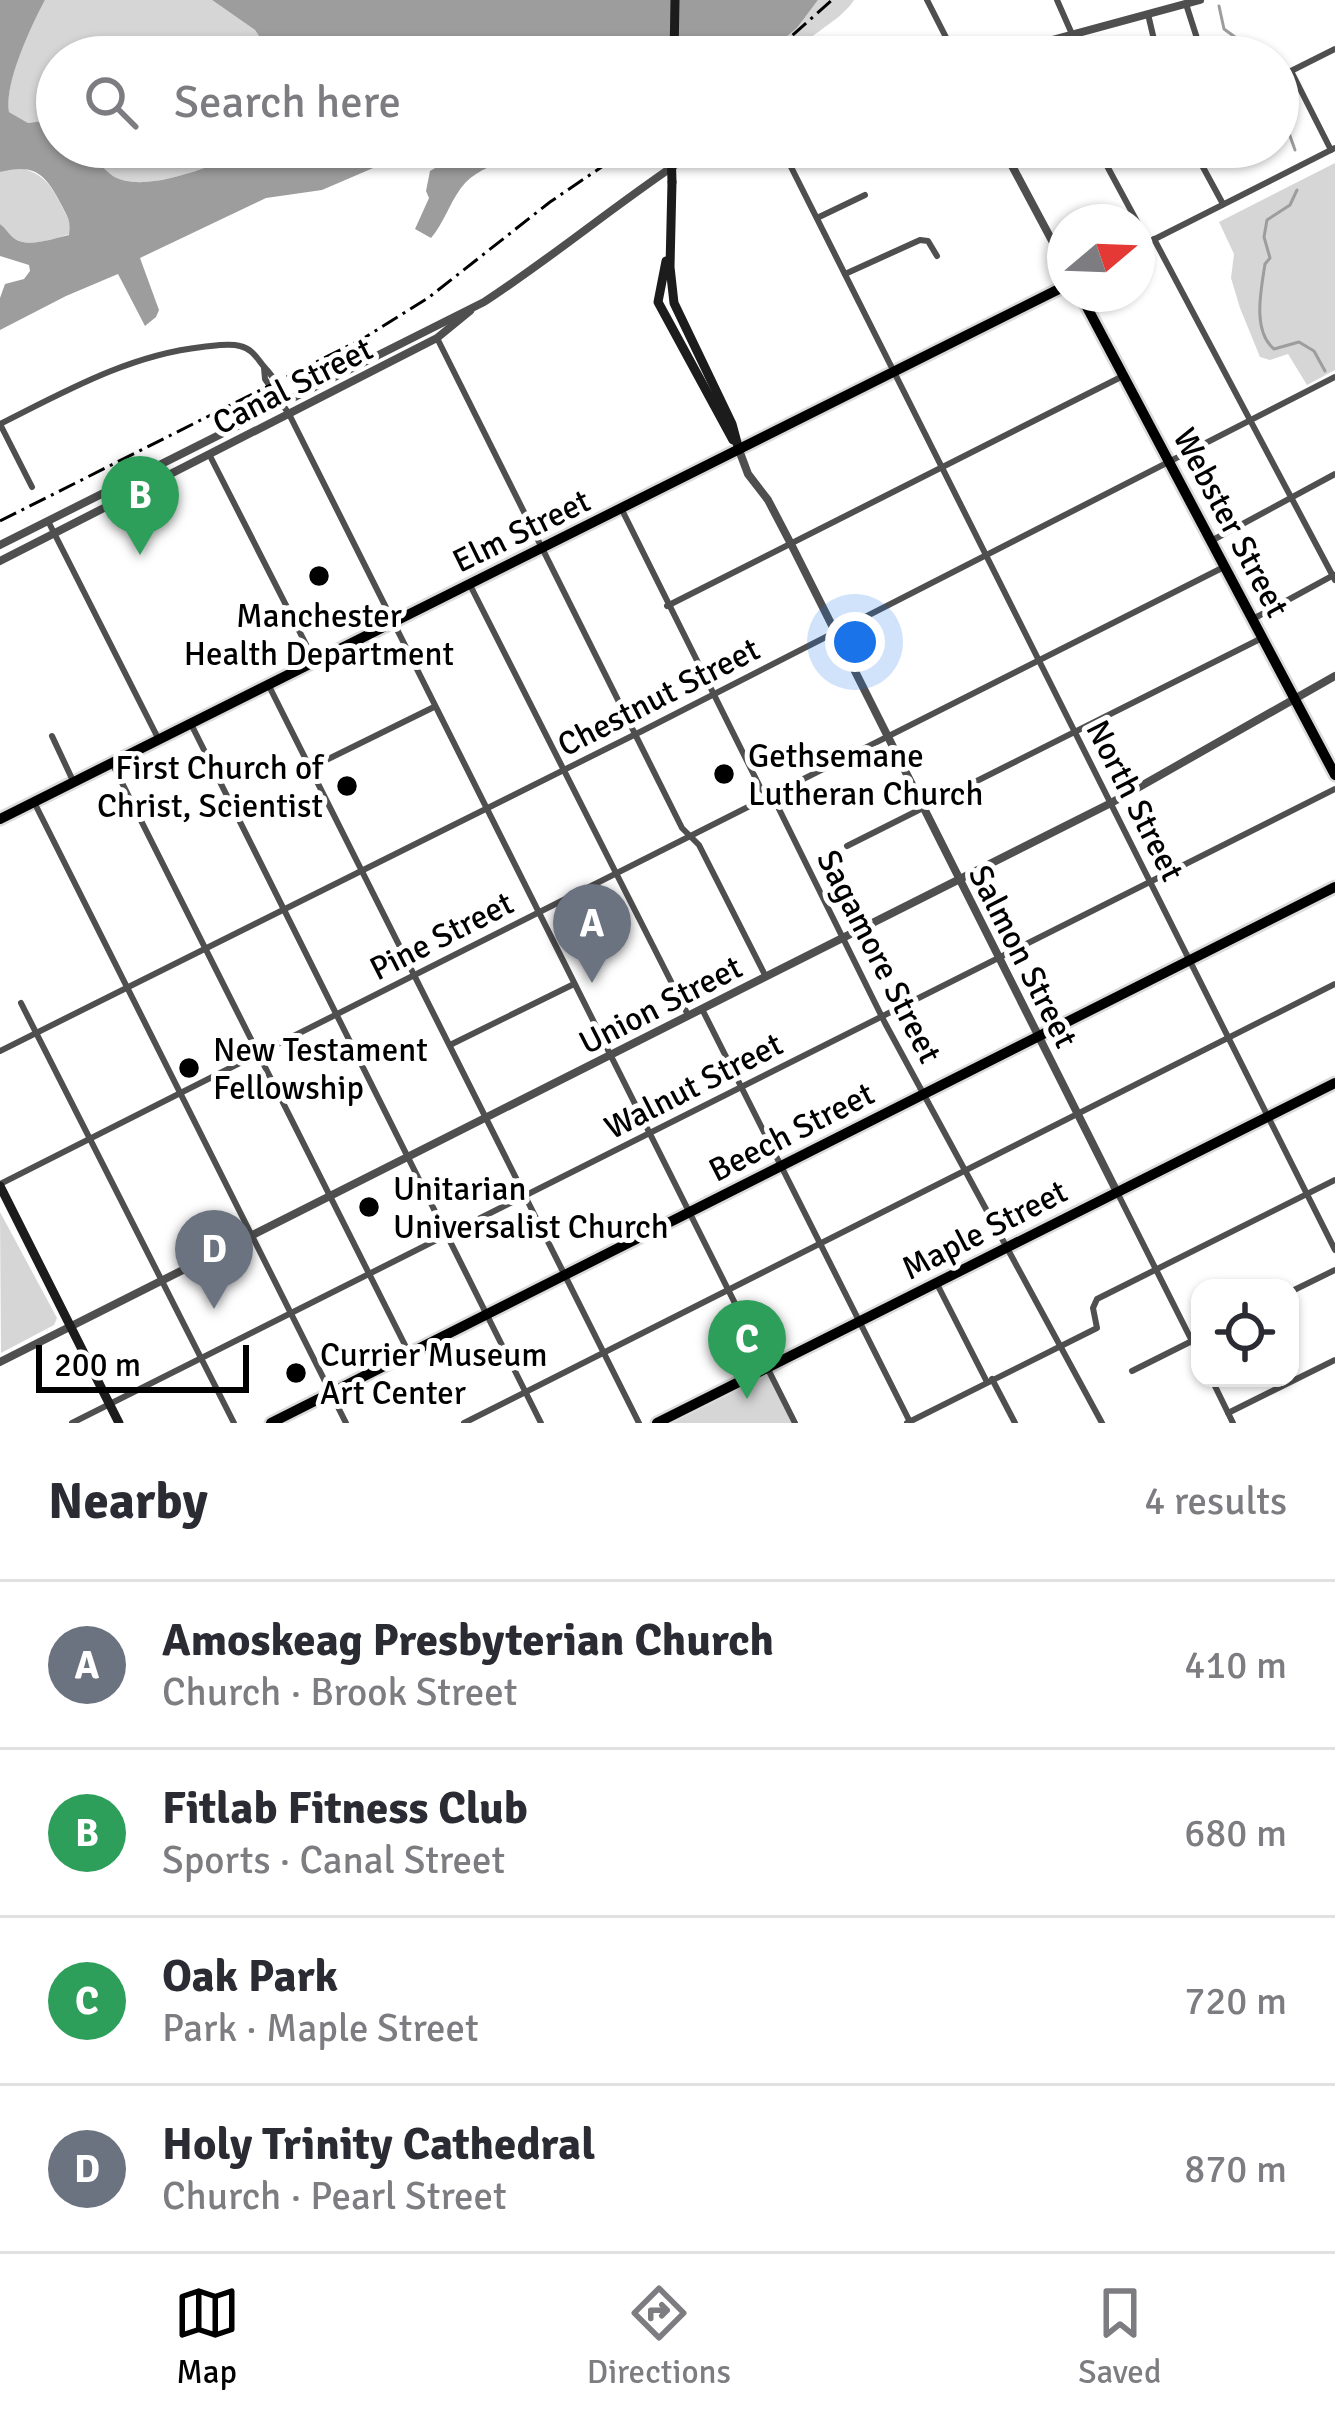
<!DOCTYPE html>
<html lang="en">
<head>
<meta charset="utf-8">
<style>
	body { margin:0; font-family:Signika,sans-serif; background:#f2f2f3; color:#2b2b33 }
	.controls { position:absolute; right:36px; bottom:36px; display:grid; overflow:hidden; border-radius:24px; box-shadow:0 3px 9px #0004 }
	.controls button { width:108px; height:108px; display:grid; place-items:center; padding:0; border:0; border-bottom:3px solid #e1e1e2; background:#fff; color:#2b2b33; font:60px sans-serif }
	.compass { position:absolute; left:1047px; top:204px; width:108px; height:108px; border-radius:50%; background:#fff; box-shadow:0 3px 9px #0004; rotate:71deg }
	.scale { position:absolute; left:36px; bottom:30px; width:213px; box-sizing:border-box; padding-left:12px; border:6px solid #000; border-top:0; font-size:33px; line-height:42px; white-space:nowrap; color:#000; -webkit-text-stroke:9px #fff; paint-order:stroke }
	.you { position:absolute; left:855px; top:642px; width:42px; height:42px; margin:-30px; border:9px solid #fff; border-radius:50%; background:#1a73e8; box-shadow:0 0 0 18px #1a73e833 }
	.badge { display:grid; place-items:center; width:78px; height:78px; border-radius:50%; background:#000; color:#fff; font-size:39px; font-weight:700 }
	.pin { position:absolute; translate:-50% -99px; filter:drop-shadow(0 3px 6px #0008) }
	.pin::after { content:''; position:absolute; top:63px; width:42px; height:36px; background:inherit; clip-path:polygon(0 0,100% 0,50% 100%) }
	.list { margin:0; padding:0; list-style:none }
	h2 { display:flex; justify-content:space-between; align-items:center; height:156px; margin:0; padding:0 48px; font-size:51px }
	h2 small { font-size:39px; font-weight:400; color:#7c7c81 }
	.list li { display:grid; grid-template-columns:78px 1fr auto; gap:36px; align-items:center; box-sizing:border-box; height:168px; padding:0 48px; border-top:3px solid #e1e1e2 }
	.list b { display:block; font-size:45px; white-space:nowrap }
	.list p { margin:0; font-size:39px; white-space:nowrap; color:#7c7c81 }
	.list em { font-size:39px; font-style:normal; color:#7c7c81 }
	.icon { flex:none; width:66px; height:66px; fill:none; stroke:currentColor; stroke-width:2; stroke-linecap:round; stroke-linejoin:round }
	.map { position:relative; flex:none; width:1335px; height:1423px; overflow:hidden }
	.search { position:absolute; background:#fff; box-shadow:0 3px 9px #0004; left:36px; right:36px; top:36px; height:132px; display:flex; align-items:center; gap:30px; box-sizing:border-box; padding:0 42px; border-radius:66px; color:#7c7c81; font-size:45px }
	.sheet { height:828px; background:#fff }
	nav { display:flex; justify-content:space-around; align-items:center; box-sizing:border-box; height:168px; border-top:3px solid #e1e1e2; background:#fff; font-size:33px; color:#7c7c81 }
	nav a { display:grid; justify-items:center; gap:6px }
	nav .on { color:#000 }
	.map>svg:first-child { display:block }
</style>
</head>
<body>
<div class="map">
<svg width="1335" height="1423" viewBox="0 0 1335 1423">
	<rect width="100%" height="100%" fill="#fff"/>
	<g fill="#d6d6d6">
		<path d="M45,0h167l43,30 18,27h-216v72l-14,-8 -15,2 -19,-11c-5,-29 21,-86 36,-112z"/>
		<path d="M818,0h36c-12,19 -36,29 -52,46v11h-40l35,-29z"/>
		<path d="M86,147h168c-32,15 -108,49 -141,29 -10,-5 -19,-21 -27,-29z"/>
		<polygon points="1335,163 1335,370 1307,385 1288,354 1270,360 1260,357 1240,308 1231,278 1234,254 1219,222"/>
		<path d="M15,167c25,4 35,15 46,38 6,12 10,15 9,29 -14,4 -41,14 -55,5 -6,-4 -9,-11 -15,-15v-52z"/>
		<polygon points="0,1212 57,1318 54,1325 1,1353"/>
		<polygon points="768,1368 795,1423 668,1423"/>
	</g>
	<g fill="#9d9d9d">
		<path d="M0,0h45c-14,26 -41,83 -36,112l19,11 15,-2 14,8v18h29c8,8 17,23 27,29 33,20 109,-14 141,-29h168l-100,43 -56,8 -126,60 19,52 -3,7 -11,9 -27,-52 -52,22 -66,34v-32l5,-14 19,-5 6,-8 -1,-6 -29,-9v-32c6,4 9,11 15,15 13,9 40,-1 54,-4 2,-14 -1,-17 -7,-29 -16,-32 -27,-43 -62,-34z"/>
		<polygon points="212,0 818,0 797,28 762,57 273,57 255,30"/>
		<path d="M472,147h65l1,3c-25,9 -61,16 -77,38 -12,16 -17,35 -30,50l-16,-9 14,-31 -3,-7 4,-20z"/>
	</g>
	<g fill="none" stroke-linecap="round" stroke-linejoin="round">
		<g stroke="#9d9d9d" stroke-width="3">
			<polyline points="1219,6 1224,29 1235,37 1247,57"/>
			<polyline points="1278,102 1295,150"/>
			<path d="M1297,190l-7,15 -23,15 -3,17 6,21 -5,6c-4,26 -13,67 9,85l25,-7 15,9 11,20"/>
		</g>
		<g stroke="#dbdbdb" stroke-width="15">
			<g id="primary">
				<polyline points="1080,294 1335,775"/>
				<polyline points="0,819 1065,286"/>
				<polyline points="271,1423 1335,887"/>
				<polyline points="657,1423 1335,1083"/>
			</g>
		</g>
		<g stroke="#4f4f4f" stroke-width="6">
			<polyline points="927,0 956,57"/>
			<polyline points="1057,0 1072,34"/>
			<polyline points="1186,4 1203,57"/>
			<polyline points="1148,14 1158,57"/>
			<polyline points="781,147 1335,1250"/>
			<polyline points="1192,147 1223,204"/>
			<polyline points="1331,150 1291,71 1335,49"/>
			<polyline points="1107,166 1148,242"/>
			<polyline points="817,218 865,195"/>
			<polyline points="1154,239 1335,580"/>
			<polyline points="1137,248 1335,148"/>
			<polyline points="845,274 920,240 928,241 937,256"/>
			<polyline points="437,338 682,828 699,845 766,977"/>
			<polyline points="264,368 265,379 289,414 795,1423"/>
			<path d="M0,424c64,-32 129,-69 202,-77 12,-1 26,-4 38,-1 14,3 18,15 27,24 9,11 15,19 15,33"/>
			<polyline points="0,424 32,487"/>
			<polyline points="209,454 315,662"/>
			<polyline points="622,510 761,789 775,801 885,1023 1102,1423"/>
			<polyline points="48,521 159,740"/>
			<polyline points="1211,541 1335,474"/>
			<polyline points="470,585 688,1015"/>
			<polyline points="667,606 1123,376"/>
			<polyline points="1253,619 1334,575"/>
			<polyline points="269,686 639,1423"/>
			<polyline points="191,724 541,1423"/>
			<polyline points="52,736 74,783"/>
			<polyline points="112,763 409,1353"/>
			<polyline points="310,768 434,707"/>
			<polyline points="35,804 346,1423"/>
			<polyline points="847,846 1262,638"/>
			<polyline points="21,1003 234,1423"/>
			<polyline points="702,1009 909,1420"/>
			<polyline points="450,1045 574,984"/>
			<polyline points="0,1051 642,731 1335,377"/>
			<polyline points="0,1184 1224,567"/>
			<polyline points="1117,1192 1200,1357"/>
			<polyline points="937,1284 987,1382"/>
			<polyline points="1290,1292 1335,1270"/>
			<polyline points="1132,1371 1200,1337"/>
			<polyline points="1211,1378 1233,1423"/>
			<polyline points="992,1379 1015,1423"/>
			<polyline points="1228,1413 1335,1360"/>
			<polyline points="72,1423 1335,789"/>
			<polyline points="464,1423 1335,984"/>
			<polyline points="907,1423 1097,1328 1093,1308 1097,1299 1335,1180"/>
		</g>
		<g stroke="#4f4f4f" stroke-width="8">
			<polyline points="990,57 1200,0"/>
			<polyline points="1002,147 1065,265"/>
			<polyline points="739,450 748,474 768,500 791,544 1117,1192"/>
			<path d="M0,545l484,-243c75,-49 143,-107 218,-155"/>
			<polyline points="0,561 437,338 470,311"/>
			<polyline points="0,1362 1111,803 1335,676"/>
		</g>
		<g stroke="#1c1c1c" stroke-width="9">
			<polyline points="674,57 675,0"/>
			<polyline points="672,182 670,267 674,303 732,424 739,450"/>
			<polyline points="666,261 658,302 733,440"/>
			<polyline points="0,1186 119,1423"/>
		</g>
		<use href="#primary" stroke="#000" stroke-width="10"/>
		<g stroke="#000" stroke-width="3" stroke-dasharray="18 6 3 6" stroke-linecap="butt">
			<polyline points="768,57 832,0"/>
			<polyline points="0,521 364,338 428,298 550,202 631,147"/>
		</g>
		<polyline stroke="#1c1c1c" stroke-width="9" points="671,147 672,182"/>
	</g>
	<g fill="#000" stroke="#fff" stroke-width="4.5">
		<circle cx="319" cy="576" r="12"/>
		<circle cx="724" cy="774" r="12"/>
		<circle cx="347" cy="786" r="12"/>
		<circle cx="189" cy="1068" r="12"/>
		<circle cx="369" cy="1207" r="12"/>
		<circle cx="296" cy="1373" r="12"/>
	</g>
	<g text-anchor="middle" stroke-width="10" stroke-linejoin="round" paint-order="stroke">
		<g font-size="33" fill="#000" stroke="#fff">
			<text transform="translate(292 385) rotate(-27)" y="12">Canal Street</text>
			<text transform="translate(1232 522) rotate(62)" y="12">Webster Street</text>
			<text transform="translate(521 530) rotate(-26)" y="12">Elm Street</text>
			<text transform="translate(658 696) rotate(-27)" y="12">Chestnut Street</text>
			<text transform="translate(1136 800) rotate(63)" y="12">North Street</text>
			<text transform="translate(441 935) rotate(-27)" y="12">Pine Street</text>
			<text transform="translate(880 956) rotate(63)" y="12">Sagamore Street</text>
			<text transform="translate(1024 956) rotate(63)" y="12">Salmon Street</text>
			<text transform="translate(660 1004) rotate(-27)" y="12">Union Street</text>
			<text transform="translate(693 1085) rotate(-27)" y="12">Walnut Street</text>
			<text transform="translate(791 1131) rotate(-27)" y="12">Beech Street</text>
			<text transform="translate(984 1229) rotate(-27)" y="12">Maple Street</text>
		</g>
		<g font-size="33" fill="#000" stroke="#fff" text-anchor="start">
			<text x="319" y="627" text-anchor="middle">Manchester<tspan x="319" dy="38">Health Department</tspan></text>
			<text x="748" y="767">Gethsemane<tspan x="748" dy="38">Lutheran Church</tspan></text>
			<text x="323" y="779" text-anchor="end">First Church of<tspan x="323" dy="38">Christ, Scientist</tspan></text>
			<text x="213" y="1061">New Testament<tspan x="213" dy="38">Fellowship</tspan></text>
			<text x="393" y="1200">Unitarian<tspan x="393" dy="38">Universalist Church</tspan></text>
			<text x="320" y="1366">Currier Museum<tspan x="320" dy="38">Art Center</tspan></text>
		</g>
	</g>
</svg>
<div class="controls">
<button><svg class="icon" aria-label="locate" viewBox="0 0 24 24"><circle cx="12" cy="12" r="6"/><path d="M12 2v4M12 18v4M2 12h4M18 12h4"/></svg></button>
</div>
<svg class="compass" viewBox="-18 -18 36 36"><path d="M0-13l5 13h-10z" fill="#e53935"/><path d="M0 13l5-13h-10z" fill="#7c7c81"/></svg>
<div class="scale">200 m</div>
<div class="you"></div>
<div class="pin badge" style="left:592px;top:983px;background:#6b7280">A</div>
<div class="pin badge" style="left:140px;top:555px;background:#2e9e5b">B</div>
<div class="pin badge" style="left:747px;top:1399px;background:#2e9e5b">C</div>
<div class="pin badge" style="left:214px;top:1309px;background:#6b7280">D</div>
<div class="search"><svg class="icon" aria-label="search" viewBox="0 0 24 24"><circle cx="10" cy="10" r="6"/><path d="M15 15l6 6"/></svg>Search here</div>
</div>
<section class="sheet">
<h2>Nearby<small>4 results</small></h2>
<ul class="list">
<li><span class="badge" style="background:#6b7280">A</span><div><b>Amoskeag Presbyterian Church</b><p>Church · Brook Street</p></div><em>410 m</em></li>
<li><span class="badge" style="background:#2e9e5b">B</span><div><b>Fitlab Fitness Club</b><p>Sports · Canal Street</p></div><em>680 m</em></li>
<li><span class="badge" style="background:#2e9e5b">C</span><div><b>Oak Park</b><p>Park · Maple Street</p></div><em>720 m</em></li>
<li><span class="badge" style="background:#6b7280">D</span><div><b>Holy Trinity Cathedral</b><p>Church · Pearl Street</p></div><em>870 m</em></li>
</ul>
</section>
<nav>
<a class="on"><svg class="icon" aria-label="map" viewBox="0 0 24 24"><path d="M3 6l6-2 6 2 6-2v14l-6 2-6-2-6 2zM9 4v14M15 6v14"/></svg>Map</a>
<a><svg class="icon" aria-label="directions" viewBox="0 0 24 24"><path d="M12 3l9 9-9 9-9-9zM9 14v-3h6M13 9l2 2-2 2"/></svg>Directions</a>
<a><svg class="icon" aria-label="saved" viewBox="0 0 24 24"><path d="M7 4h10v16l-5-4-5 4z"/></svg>Saved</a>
</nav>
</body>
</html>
